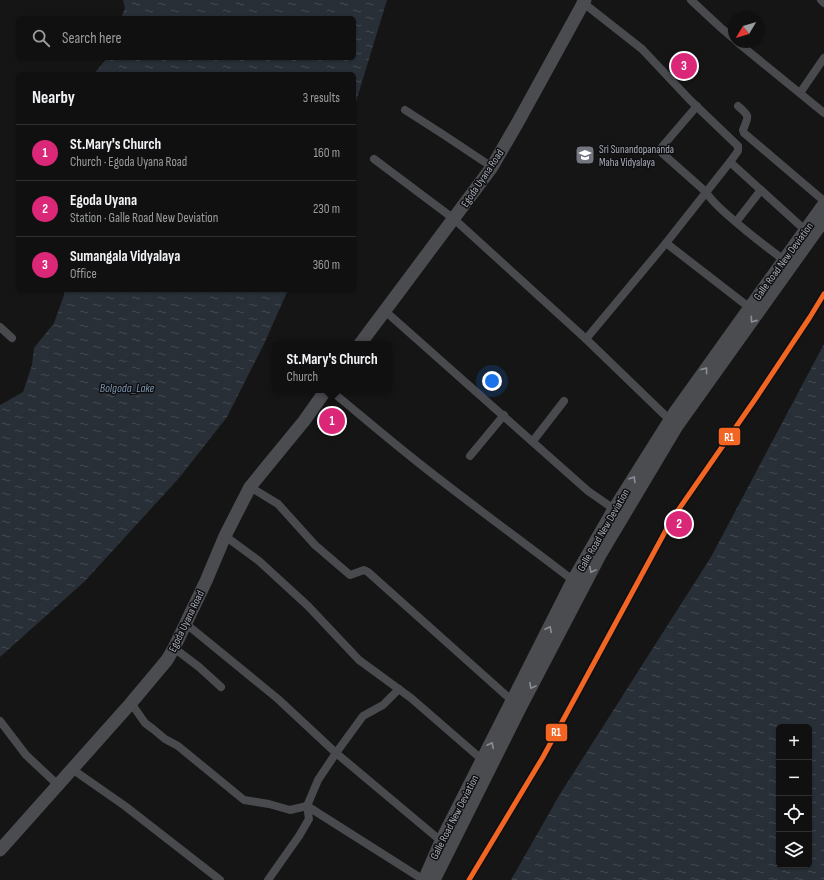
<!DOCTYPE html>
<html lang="en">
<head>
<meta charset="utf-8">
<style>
	body { margin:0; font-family:"Sofia Sans Condensed",sans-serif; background:#1e1e1e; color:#f1f3f6 }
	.controls { position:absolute; right:12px; bottom:12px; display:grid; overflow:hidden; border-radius:6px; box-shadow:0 1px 3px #0004 }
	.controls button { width:36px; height:36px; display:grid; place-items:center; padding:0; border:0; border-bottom:1px solid #303030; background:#101010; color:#f1f3f6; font:20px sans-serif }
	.compass { position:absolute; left:728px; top:12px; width:36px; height:36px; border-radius:50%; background:#101010; box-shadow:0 1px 3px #0004; rotate:232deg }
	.you { position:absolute; left:492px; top:381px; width:14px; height:14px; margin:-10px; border:3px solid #fff; border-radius:50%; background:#1a73e8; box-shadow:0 0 0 6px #1a73e833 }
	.badge { display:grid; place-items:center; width:26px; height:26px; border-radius:50%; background:#db2777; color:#fff; font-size:13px; font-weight:700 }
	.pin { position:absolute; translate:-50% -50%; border:2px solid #fff; box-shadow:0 1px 4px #0006 }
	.popup { position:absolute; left:272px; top:341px; width:120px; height:52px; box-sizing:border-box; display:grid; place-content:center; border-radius:6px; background:#101010; filter:drop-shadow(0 1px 3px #0005); font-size:13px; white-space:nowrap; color:#9c9d9f }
	.popup b { font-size:15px; color:#f1f3f6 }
	.popup::after { content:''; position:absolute; left:50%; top:100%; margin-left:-8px; border:8px solid transparent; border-top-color:#101010 }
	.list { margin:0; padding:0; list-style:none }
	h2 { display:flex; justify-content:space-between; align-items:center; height:52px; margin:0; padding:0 16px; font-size:17px }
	h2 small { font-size:13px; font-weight:400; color:#9c9d9f }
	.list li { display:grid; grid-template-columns:26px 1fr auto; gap:12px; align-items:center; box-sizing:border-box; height:56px; padding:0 16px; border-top:1px solid #303030 }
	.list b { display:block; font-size:15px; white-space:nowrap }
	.list p { margin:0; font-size:13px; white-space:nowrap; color:#9c9d9f }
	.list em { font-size:13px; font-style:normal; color:#9c9d9f }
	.icon { flex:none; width:22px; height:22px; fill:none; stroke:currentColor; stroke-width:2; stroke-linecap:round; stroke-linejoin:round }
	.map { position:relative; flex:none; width:824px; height:880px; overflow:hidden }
	.search { position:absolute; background:#101010; box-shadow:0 1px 3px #0004; left:16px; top:16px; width:340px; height:44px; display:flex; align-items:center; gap:10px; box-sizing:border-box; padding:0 14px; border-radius:6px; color:#9c9d9f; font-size:15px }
	.panel { position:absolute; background:#101010; box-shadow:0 1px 3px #0004; left:16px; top:72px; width:340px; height:220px; border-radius:6px }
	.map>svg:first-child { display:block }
</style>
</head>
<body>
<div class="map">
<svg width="824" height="880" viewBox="0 0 824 880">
	<defs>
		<pattern id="water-ripples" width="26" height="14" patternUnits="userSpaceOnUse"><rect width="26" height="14" fill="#282f37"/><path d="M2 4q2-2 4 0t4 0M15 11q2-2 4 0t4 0" fill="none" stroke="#444a52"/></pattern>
	</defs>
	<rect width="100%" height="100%" fill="#151515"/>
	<g fill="url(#water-ripples)" fill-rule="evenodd">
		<polygon points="123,0 387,0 354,108 354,74 94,74 107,58 354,58 354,18 121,18 125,8"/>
		<polygon points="64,290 288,290 264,344 227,417 179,478 85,581 0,657 0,405 23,392 32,365 34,348 54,323 64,295"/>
		<path d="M824,344v536h-313l49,-86 151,-237zM779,727h30v138h-30z"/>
	</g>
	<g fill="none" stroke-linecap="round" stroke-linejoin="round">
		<g stroke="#494a4e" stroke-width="8">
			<polyline points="691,0 720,27 734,39"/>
			<polyline points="821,0 824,3"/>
			<polyline points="581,1 642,49 690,100 738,146 738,151 730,162 666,243 586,339"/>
			<polyline points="737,42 824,113"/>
			<polyline points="800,93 824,58"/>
			<path d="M697,106l-36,42 1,5 44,39c6,10 15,17 24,25 17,15 35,29 54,43"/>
			<path d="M738,106c12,11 11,9 5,24l1,3 80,68"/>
			<polyline points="405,110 444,135 492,167"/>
			<polyline points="374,159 454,219 586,339 673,423"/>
			<polyline points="730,162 805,230"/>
			<polyline points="736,222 761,190"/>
			<polyline points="666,243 750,308"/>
			<polyline points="385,311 588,491 614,509"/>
			<polyline points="0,327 12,338"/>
			<path d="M330,390c28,23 56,47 85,70 50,40 103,78 155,118l2,4"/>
			<polyline points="533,441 564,401"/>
			<polyline points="470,456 504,415"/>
			<polyline points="250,487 278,504 315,545 350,575 353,574 364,570 368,572 508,697 516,702"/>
			<polyline points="225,536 259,561 308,606 359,660 411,698 479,757 482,761"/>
			<polyline points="185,623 278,699 336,753 441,841"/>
			<polyline points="174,648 199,667 221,687"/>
			<polyline points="131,703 145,723 153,729 165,739 178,746 244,800 269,804 290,810 307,806 419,877 422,880"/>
			<polyline points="0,721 26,755 58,785"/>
			<polyline points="72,769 125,806 220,880"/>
			<polyline points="268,880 299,836 309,819 307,806 318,780 336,753 363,716 383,705 399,689"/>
		</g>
		<g stroke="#4b4c50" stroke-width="13">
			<polyline points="360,344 492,167 518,122 585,0"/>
			<polyline points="0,850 131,703 167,660 174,648 206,581 225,536 250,487 304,421 326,390"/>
			<polyline points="424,880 441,841 572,582 614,509 675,412 824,204"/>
			<polyline points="434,880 521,706 600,555 677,426 824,220"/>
		</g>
		<g stroke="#0f0f11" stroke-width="8">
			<polyline id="rail-1" points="469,880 543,757 672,519 756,398 810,317 824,294"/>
		</g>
		<use href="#rail-1" stroke="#f26522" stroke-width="5"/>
	</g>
	<defs><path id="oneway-chevron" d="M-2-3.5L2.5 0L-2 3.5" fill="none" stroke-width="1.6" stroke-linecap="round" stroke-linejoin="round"/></defs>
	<g stroke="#8a8e97">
		<use href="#oneway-chevron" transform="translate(753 320) rotate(125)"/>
		<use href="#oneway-chevron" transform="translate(705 370) rotate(-54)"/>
		<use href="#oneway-chevron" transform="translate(633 479) rotate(-58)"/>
		<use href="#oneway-chevron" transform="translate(592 570) rotate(118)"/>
		<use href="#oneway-chevron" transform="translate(549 629) rotate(-63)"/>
		<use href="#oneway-chevron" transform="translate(532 686) rotate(118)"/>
		<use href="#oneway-chevron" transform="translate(491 745) rotate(-63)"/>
	</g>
	<defs>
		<g id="school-square" transform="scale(1)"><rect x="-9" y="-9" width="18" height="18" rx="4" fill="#73767e" stroke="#0f0f11"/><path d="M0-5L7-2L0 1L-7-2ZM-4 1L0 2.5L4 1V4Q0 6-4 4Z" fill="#fff"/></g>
	</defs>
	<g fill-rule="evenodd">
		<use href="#school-square" x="585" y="155"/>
	</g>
	<g text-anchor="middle" stroke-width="3" stroke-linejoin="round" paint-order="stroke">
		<g font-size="11" fill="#a5aab6" stroke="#0f0f11" text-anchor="start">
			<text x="599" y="153">Sri Sunandopananda<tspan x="599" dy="13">Maha Vidyalaya</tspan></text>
		</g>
		<g font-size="11" fill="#a5aab6" stroke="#0f0f11">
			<text transform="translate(482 178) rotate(-56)" y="4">Egoda Uyana Road</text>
			<text transform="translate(783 261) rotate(-54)" y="4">Galle Road New Deviation</text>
			<text transform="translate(603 530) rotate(-60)" y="4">Galle Road New Deviation</text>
			<text transform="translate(186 621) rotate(-64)" y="4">Egoda Uyana Road</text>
			<text transform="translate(454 817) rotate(-63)" y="4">Galle Road New Deviation</text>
		</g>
		<g font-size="12" font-style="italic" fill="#7b97b2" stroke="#0f0f11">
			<text x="127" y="392">Bolgoda_Lake</text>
		</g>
	</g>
	<g stroke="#0f0f11" stroke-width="1.5">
		<rect x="718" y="427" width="23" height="19" rx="4" fill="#f26522"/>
		<rect x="545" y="723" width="23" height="19" rx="4" fill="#f26522"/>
	</g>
	<g font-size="11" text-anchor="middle" font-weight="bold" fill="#fff">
		<text x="729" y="441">R1</text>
		<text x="556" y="736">R1</text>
	</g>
</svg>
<div class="controls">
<button>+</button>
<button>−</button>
<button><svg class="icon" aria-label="locate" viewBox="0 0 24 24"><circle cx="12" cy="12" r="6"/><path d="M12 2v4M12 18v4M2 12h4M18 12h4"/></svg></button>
<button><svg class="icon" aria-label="layers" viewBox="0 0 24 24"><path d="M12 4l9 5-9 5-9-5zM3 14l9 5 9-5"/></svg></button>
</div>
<svg class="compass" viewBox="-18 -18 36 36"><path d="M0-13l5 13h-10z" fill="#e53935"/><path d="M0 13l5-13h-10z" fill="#9c9d9f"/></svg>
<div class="you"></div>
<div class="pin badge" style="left:332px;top:421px">1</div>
<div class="popup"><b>St.Mary's Church</b>Church</div>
<div class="pin badge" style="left:679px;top:524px">2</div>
<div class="pin badge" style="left:684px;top:66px">3</div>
<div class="search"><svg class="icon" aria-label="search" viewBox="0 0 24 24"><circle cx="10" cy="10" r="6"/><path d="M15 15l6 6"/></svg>Search here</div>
<section class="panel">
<h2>Nearby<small>3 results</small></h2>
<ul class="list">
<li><span class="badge">1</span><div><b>St.Mary's Church</b><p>Church · Egoda Uyana Road</p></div><em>160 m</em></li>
<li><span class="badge">2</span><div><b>Egoda Uyana</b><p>Station · Galle Road New Deviation</p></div><em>230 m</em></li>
<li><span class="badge">3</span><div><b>Sumangala Vidyalaya</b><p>Office</p></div><em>360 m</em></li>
</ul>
</section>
</div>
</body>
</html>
